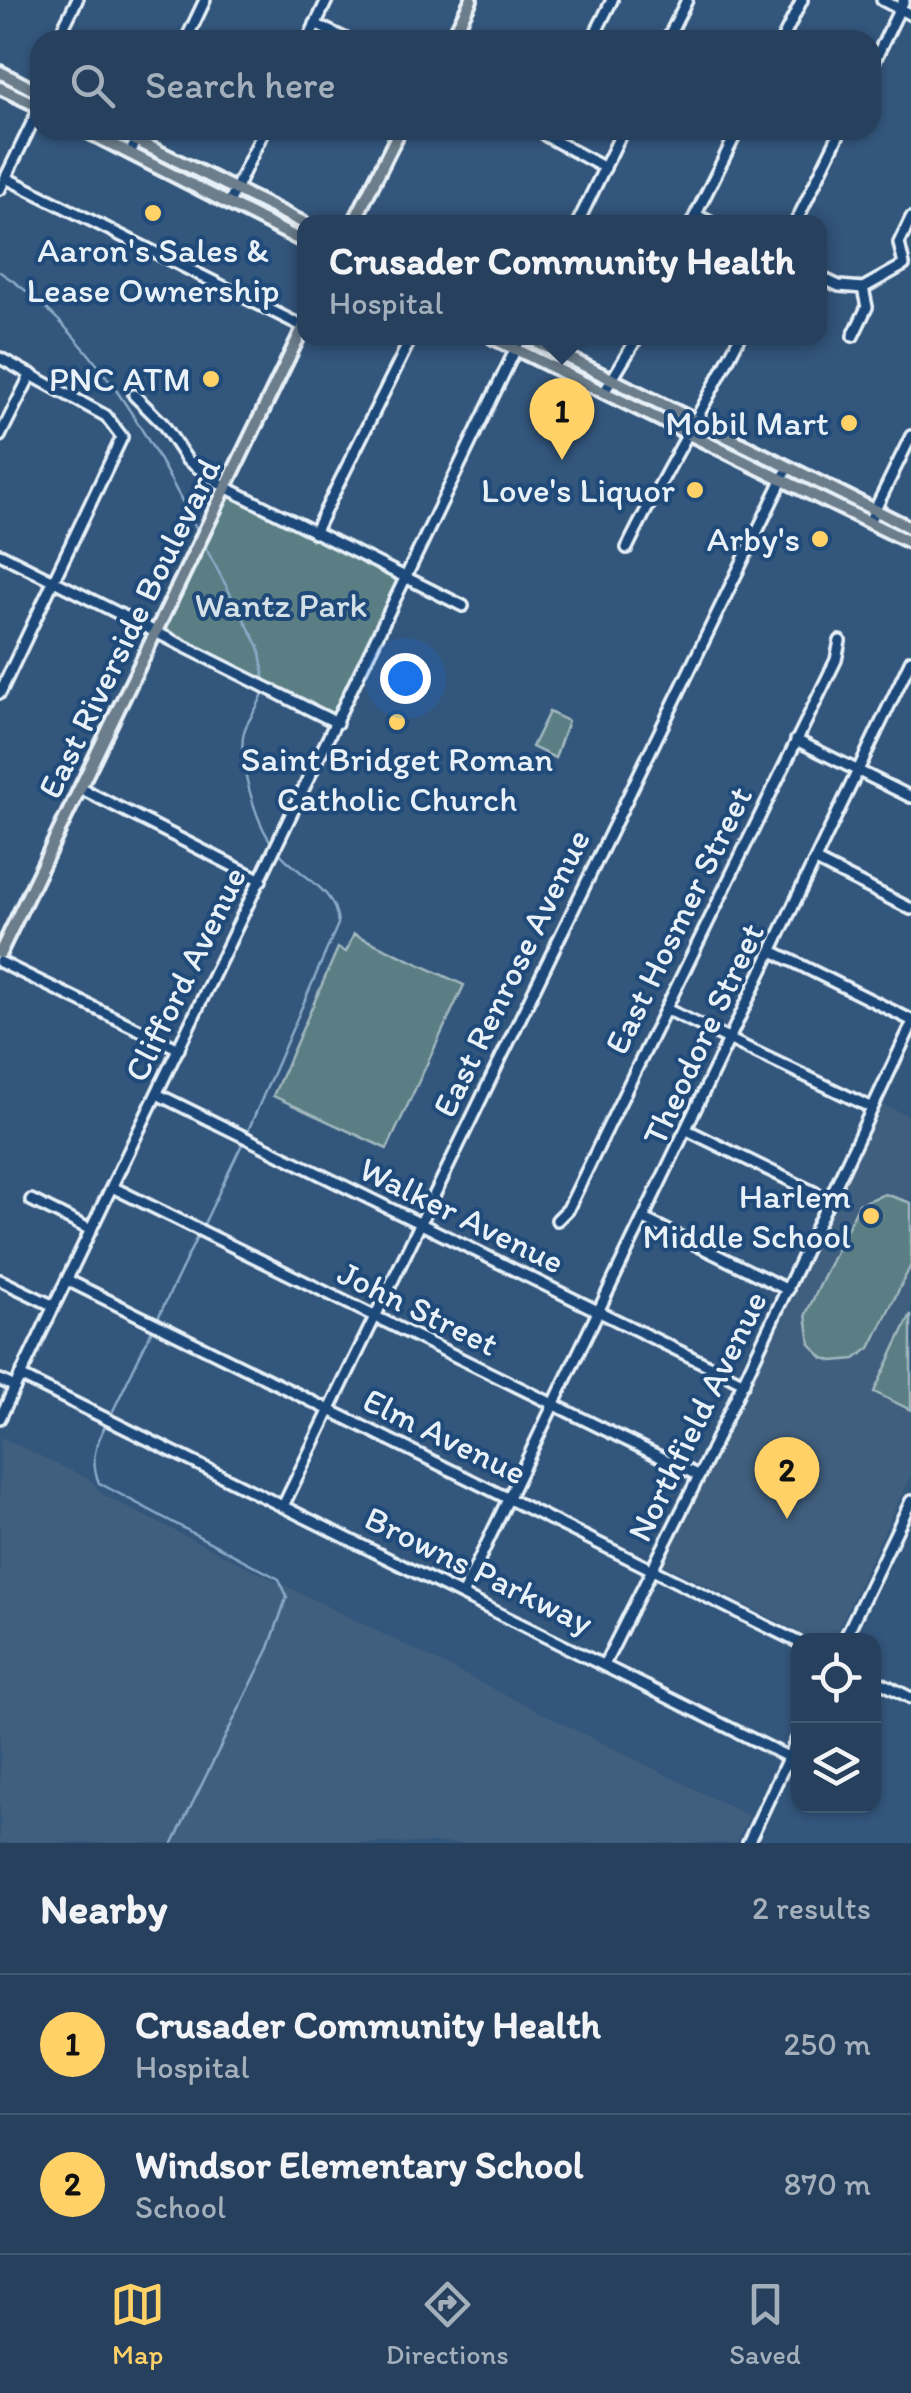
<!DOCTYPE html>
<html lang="en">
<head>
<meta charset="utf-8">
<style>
	body { margin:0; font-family:Itim,sans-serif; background:#324b66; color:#f1f3f6 }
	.controls { position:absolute; right:30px; bottom:30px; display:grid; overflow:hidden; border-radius:20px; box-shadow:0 2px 8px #0004 }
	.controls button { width:90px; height:90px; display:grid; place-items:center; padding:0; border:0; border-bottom:2px solid #425972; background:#26405d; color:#f1f3f6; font:50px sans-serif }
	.you { position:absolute; left:405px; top:678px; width:35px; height:35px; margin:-25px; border:8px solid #fff; border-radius:50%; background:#1a73e8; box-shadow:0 0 0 15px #1a73e833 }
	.badge { display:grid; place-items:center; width:65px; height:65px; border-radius:50%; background:#ffd166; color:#111; font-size:32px; font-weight:700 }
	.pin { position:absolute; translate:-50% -82px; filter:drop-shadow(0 2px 5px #0008) }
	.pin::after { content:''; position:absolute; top:52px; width:35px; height:30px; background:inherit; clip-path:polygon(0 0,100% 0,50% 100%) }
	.popup { position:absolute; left:297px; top:215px; width:530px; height:130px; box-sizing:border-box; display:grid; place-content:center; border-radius:20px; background:#26405d; filter:drop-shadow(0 2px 8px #0005); font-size:32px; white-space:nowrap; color:#a4afbc }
	.popup b { font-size:38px; color:#f1f3f6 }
	.popup::after { content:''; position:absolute; left:50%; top:100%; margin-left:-20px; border:20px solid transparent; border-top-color:#26405d }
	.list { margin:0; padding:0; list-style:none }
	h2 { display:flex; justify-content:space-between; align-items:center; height:130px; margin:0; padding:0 40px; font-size:42px }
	h2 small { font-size:32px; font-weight:400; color:#a4afbc }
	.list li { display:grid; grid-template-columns:65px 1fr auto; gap:30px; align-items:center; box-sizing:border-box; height:140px; padding:0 40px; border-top:2px solid #425972 }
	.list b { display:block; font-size:38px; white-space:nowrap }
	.list p { margin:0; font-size:32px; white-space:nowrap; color:#a4afbc }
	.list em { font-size:32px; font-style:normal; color:#a4afbc }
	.icon { flex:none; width:55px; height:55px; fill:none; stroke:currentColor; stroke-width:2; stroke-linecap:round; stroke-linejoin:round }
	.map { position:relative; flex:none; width:911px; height:1843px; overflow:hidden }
	.search { position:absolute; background:#26405d; box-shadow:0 2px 8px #0004; left:30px; right:30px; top:30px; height:110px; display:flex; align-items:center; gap:25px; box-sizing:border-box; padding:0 35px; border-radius:30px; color:#a4afbc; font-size:38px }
	.sheet { height:410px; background:#26405d }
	nav { display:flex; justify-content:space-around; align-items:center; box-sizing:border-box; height:140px; border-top:2px solid #425972; background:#26405d; font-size:28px; color:#a4afbc }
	nav a { display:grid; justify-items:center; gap:5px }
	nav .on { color:#ffd166 }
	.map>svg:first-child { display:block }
</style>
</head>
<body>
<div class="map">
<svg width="911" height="1843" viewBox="0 0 911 1843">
	<rect width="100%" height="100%" fill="#33567c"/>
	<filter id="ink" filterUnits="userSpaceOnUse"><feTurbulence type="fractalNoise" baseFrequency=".01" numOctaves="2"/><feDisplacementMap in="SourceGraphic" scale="20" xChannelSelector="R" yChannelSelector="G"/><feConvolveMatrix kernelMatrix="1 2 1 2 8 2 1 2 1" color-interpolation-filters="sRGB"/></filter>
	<g filter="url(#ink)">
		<g fill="#415e7e">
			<polygon points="883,1105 911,1117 911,1314 875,1392 911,1410 911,1475 833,1640 815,1640 663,1564"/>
			<polygon points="0,1437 91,1480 103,1495 749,1816 736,1843 0,1843"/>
		</g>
		<g fill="#5a7e84" stroke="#a1b8be" stroke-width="2.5">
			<polygon points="227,488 404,579 337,723 157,631"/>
			<polygon points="549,712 568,721 555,758 532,747"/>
			<polygon points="354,934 464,985 387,1149 273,1096 338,948 346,952"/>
			<polygon points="885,1194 911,1203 911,1265 870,1348 855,1359 833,1361 823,1358 810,1344 806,1314 859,1204"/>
			<polygon points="911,1314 911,1410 874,1392"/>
		</g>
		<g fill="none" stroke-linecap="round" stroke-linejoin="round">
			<g stroke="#8aabc8" stroke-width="2.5">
				<path d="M0,272c90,58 152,168 199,262"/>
				<polyline points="202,541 259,647 265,682"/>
				<path d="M264,690c-5,18 -17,30 -20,42 -7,28 12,91 29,113"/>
				<path d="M247,1133l91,-209c-2,-37 -39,-47 -60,-73"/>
				<polyline points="202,1228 244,1140"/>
				<polyline points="110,1417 198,1235"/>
				<path d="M106,1424c-11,22 -16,36 -7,59l180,96 8,17 -18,52 -96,195"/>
			</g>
			<g stroke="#e8f1f8" stroke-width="16">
				<g id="minor">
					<polyline points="882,0 911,15"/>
					<polyline points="315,24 348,40"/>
					<polyline points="57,40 77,0"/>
					<polyline points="186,40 205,0"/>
					<polyline points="308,40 327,0"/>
					<polyline points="592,40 612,0"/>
					<polyline points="667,40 687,0"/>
					<polyline points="782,40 802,0"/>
					<polyline points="871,68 904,0"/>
					<polyline points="549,130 546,136 605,168"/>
					<polyline points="130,153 142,130"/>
					<polyline points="6,178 304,327"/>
					<polyline points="0,189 36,115 40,76"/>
					<polyline points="229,203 264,130"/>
					<polyline points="696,215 710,222"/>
					<polyline points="578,222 623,130"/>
					<polyline points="692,222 738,130"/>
					<polyline points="796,222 841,130"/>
					<polyline points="820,277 839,286 863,288"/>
					<polyline points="853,336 867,307 863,288 904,265 899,243 911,218"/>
					<polyline points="0,358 106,416 122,437 0,693"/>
					<polyline points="605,391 637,338"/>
					<polyline points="134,395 163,424 187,460 227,488 463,606"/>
					<polyline points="0,436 31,374"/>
					<polyline points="869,522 911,436"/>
					<polyline points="314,533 411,338"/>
					<path d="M627,548c35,-72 77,-139 112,-210"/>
					<polyline points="0,554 337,723"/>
					<polyline points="796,740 911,797"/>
					<polyline points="82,789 261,880"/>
					<polyline points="816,861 911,909"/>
					<polyline points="772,951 911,1020"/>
					<polyline points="0,962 179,1049"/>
					<polyline points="666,1009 872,1108"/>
					<polyline points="157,1094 744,1383"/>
					<polyline points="687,1130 830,1200"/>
					<polyline points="112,1187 699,1476"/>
					<polyline points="31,1200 91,1230"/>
					<polyline points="557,1220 568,1209 836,660 840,641"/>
					<polyline points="646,1220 788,1290"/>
					<polyline points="0,1280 54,1306"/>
					<polyline points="67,1280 798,1642"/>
					<polyline points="20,1376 788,1757"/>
					<polyline points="0,1380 15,1387"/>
					<polyline points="0,1418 521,338"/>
					<polyline points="284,1504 785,474"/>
					<polyline points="463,1593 911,660"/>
					<polyline points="844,1640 911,1501"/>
					<polyline points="605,1663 699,1476 911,1026"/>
					<polyline points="874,1679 911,1698"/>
					<polyline points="748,1843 798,1737"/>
				</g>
			</g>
			<g stroke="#e8f1f8" stroke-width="18">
				<g id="major">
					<polyline points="451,40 471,0"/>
					<polyline points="0,72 40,93"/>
					<polyline points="0,88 40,107"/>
					<polyline points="84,130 304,242"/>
					<polyline points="115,130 304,223"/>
					<polyline points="354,222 400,130"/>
					<polyline points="493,338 911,543"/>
					<polyline points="529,338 911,528"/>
					<polyline points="0,953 304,326"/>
				</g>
			</g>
			<use href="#minor" stroke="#1f4a7a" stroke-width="9"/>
			<use href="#major" stroke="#6c7d8b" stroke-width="10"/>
		</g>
	</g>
	<g fill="#ffd166" stroke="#1f4a7a" stroke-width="4">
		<circle cx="153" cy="213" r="10"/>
		<circle cx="211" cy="379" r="10"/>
		<circle cx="849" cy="423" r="10"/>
		<circle cx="695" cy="490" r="10"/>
		<circle cx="820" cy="539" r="10"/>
		<circle cx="397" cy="722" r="10"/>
		<circle cx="871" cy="1216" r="10"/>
	</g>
	<g text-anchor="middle" stroke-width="8" stroke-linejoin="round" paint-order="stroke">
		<g font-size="35" fill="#e8f1f8" stroke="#1f4a7a" text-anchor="end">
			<text x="153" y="262" text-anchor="middle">Aaron's Sales &amp;<tspan x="153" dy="40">Lease Ownership</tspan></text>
			<text x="191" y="391">PNC ATM</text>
			<text x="829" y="435">Mobil Mart</text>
			<text x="675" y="502">Love's Liquor</text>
			<text x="800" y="551">Arby's</text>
			<text x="397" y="771" text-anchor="middle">Saint Bridget Roman<tspan x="397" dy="40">Catholic Church</tspan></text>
			<text x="851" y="1208">Harlem<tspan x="851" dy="40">Middle School</tspan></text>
		</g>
		<g font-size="35" fill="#d3e0e7" stroke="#1f4a7a">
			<text x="281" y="617">Wantz Park</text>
		</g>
		<g font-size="35" fill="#e8f1f8" stroke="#1f4a7a">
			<text transform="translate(129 628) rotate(-64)" y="12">East Riverside Boulevard</text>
			<text transform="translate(678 920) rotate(-64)" y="12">East Hosmer Street</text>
			<text transform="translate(511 973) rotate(-64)" y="12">East Renrose Avenue</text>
			<text transform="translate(185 974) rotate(-64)" y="12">Clifford Avenue</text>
			<text transform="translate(703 1034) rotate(-65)" y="12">Theodore Street</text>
			<text transform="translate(462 1215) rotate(26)" y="12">Walker Avenue</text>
			<text transform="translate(418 1308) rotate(26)" y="12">John Street</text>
			<text transform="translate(697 1416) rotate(-64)" y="12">Northfield Avenue</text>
			<text transform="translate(445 1436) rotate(26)" y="12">Elm Avenue</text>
			<text transform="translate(479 1570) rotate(26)" y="12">Browns Parkway</text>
		</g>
	</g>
</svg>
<div class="controls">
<button><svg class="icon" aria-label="locate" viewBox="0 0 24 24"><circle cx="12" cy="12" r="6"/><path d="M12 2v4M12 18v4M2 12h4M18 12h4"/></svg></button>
<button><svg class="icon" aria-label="layers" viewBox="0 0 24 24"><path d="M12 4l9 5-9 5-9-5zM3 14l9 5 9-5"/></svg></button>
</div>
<div class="you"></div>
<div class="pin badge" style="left:562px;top:460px">1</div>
<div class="popup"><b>Crusader Community Health</b>Hospital</div>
<div class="pin badge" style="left:787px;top:1519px">2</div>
<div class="search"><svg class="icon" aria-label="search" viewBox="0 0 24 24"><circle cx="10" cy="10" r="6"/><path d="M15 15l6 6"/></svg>Search here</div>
</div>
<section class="sheet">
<h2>Nearby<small>2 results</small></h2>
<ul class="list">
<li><span class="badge">1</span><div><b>Crusader Community Health</b><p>Hospital</p></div><em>250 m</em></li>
<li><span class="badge">2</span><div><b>Windsor Elementary School</b><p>School</p></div><em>870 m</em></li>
</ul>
</section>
<nav>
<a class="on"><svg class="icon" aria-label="map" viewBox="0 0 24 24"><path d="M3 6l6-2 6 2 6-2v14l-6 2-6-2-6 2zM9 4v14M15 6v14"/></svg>Map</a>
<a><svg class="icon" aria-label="directions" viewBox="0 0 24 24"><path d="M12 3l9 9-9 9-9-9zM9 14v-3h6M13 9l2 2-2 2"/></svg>Directions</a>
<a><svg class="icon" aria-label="saved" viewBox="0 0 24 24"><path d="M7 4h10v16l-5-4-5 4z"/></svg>Saved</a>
</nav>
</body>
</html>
